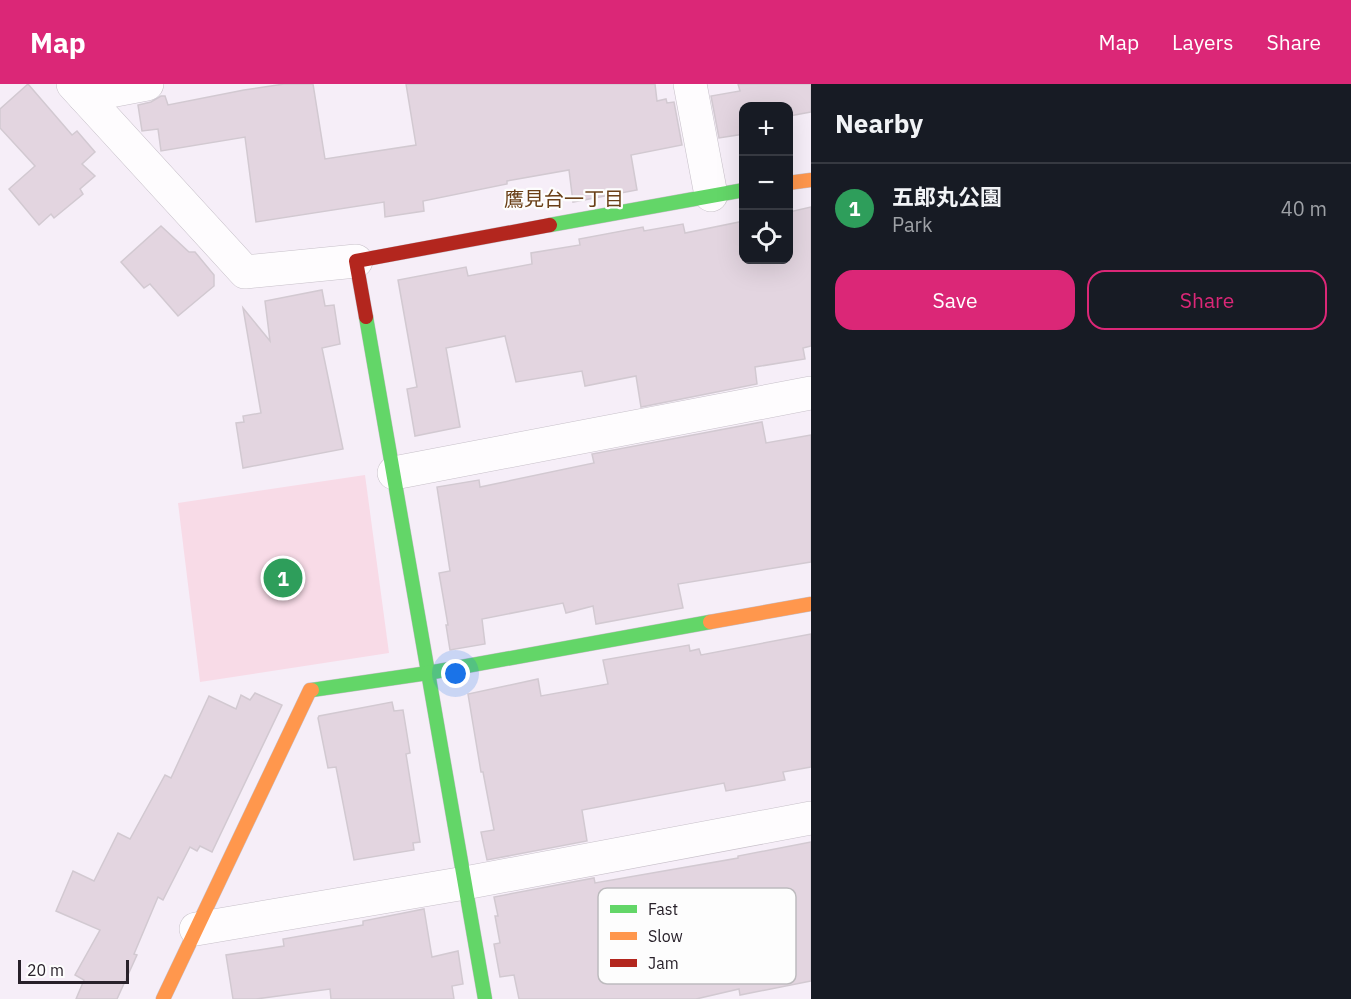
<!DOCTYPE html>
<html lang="en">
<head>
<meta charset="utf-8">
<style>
	body { margin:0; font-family:"IBM Plex Sans","Noto Sans JP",sans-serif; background:#242831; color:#f1f3f6 }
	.controls { position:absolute; right:18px; top:18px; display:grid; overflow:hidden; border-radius:12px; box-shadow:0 6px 24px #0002 }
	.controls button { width:54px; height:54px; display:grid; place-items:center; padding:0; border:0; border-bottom:2px solid #363941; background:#171b24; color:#f1f3f6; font:30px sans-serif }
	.scale { position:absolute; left:18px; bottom:15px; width:111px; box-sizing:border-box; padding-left:6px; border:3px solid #28212a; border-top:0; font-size:16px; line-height:21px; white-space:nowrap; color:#28212a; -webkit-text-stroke:4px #fdfdfd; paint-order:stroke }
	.you { position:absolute; left:456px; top:590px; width:21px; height:21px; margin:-15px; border:4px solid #fff; border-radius:50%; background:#1a73e8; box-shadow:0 0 0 9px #1a73e833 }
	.badge { display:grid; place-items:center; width:39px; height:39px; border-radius:50%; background:#db2777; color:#fff; font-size:20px; font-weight:700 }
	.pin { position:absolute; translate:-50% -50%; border:3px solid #fff; box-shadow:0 2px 6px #0006 }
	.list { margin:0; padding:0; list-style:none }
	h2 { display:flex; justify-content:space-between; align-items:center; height:78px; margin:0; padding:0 24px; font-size:26px }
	h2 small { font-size:20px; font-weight:400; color:#9ea1a6 }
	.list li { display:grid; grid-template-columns:39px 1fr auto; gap:18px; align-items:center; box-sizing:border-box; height:90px; padding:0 24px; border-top:2px solid #363941 }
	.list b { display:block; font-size:22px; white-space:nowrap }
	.list p { margin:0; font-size:20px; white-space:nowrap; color:#9ea1a6 }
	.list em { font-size:20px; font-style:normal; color:#9ea1a6 }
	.actions { display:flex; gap:12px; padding:18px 24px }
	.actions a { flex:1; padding:14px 0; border:2px solid #db2777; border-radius:18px; text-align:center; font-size:21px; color:#db2777 }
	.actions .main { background:#db2777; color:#fff }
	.icon { flex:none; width:33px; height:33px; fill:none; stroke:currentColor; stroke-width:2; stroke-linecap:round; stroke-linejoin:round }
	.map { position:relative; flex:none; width:811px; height:915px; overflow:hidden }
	header { display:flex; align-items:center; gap:36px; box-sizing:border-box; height:84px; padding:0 30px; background:#db2777; color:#fff }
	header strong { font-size:28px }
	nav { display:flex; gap:33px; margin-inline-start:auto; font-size:21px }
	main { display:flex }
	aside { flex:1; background:#171b24 }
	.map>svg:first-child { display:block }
</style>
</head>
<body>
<header>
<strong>Map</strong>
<nav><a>Map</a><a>Layers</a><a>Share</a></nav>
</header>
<main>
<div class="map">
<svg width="811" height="915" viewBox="0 0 811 915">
	<rect width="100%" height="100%" fill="#f6eef8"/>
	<polygon fill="#f8dbe7" points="365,391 389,569 200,598 178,419"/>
	<g fill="#e3d5e0" stroke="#d2c9d1" stroke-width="1.5">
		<polygon points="28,0 72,51 77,47 95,68 82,80 95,92 80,105 83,110 54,134 51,130 39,141 9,105 35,82 0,44 0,25"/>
		<polygon points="284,0 313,0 325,75 416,61 406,0 655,0 657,17 666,15 667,19 674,18 682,61 631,71 637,106 573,118 569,86 507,97 507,100 423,117 424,127 385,133 384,118 256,138 245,53 161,67 158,45 142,47 138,21 151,18 161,12 165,12 168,21 244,6"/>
		<polygon points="738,0 811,0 811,28 789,32 789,22 744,22 744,50 719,54 711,12 740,7"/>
		<polygon points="811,123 811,262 803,264 805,275 755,283 757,300 641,323 636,292 585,302 582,287 516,298 505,252 446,264 460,343 415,352 407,305 417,303 398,196 466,183 468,192 532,180 531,169 580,161 579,155 643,143 644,147 683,140 685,149 744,137 744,176 789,176 789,128"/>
		<polygon points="161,142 189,168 195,168 214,191 214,202 178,232 150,200 144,204 121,178"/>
		<polygon points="322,206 325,222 334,221 340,260 322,264 343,365 243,384 236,339 244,338 243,332 261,329 243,224 270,257 265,217"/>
		<polygon points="762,338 766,359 811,351 811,478 678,500 683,524 596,540 593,522 566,529 563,519 482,535 485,560 450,566 446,541 448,541 439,489 450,487 437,403 479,396 480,403 594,379 592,370"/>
		<polygon points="811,550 811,683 783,688 785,696 726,707 724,699 582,726 587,757 487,776 481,748 494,746 483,688 481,688 468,610 538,595 541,612 608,600 603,576 689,561 690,567 699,565 701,571"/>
		<polygon points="255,609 282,621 212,768 200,762 197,767 190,763 163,816 158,813 134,870 137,871 117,915 76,915 84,896 75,891 100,846 56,827 73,787 94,797 118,749 130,755 165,691 171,694 209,612 236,625 241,611 250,616"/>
		<polygon points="392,618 394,627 403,626 410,669 406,670 420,758 413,759 414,766 354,776 336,683 328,684 318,634 319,632"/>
		<polygon points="811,758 811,897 740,911 739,905 696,915 519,915 514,891 500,893 494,860 500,859 495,832 498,832 494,813 594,794 595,799 738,774 738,772"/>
		<polygon points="424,825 432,873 458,867 463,900 452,902 454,915 331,915 330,905 256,915 233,915 226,871 284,862 283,855 363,841 363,837"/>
	</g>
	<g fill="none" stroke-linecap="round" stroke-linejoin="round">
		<g stroke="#c7c0c9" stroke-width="34">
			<g id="street">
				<polyline points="73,0 245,188 356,177"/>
				<polyline points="690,0 711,111"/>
				<polyline points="84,12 147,0"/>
				<polyline points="394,389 811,309"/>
				<polyline points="196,845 465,799 811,734"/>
			</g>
		</g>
		<g stroke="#c7c0c9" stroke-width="15">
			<g id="fast">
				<polyline points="550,141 744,106"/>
				<polyline points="366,233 485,915"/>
				<polyline points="312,606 428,589 710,538"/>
			</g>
		</g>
		<g stroke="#c7c0c9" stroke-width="15">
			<g id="slow">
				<polyline points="788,99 811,96"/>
				<polyline points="710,538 811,520"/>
				<polyline points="163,915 310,606 312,606"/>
			</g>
		</g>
		<g stroke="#c7c0c9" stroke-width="15">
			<polyline id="jam" points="366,233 356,177 550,141"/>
		</g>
		<use href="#street" stroke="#fefcfe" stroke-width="33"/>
		<use href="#fast" stroke="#63d668" stroke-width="14"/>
		<use href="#slow" stroke="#ff974d" stroke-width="14"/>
		<use href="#jam" stroke="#b3261e" stroke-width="14"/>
	</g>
	<g text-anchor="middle" stroke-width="4.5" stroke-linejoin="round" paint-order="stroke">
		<g font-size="20" fill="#6a3f17" stroke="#fdfdfd">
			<text x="564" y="122">鷹見台一丁目</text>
		</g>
	</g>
	<rect x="598" y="804" width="198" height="96" rx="9" fill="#fdfdfd" stroke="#bdbbbe" stroke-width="1.5"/>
	<rect x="610" y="821" width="27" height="8" fill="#63d668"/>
	<rect x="610" y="848" width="27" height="8" fill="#ff974d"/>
	<rect x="610" y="875" width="27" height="8" fill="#b3261e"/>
	<g font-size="16" fill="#28212a">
		<text x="648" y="831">Fast</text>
		<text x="648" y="858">Slow</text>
		<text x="648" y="885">Jam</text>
	</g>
</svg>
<div class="controls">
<button>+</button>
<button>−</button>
<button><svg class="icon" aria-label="locate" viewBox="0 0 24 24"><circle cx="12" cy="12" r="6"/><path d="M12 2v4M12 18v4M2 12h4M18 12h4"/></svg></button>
</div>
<div class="scale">20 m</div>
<div class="you"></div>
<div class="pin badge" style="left:283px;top:494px;background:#2e9e5b">1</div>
</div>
<aside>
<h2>Nearby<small></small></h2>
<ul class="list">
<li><span class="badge" style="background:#2e9e5b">1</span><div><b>五郎丸公園</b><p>Park</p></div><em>40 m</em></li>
</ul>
<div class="actions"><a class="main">Save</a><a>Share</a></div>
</aside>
</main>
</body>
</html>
